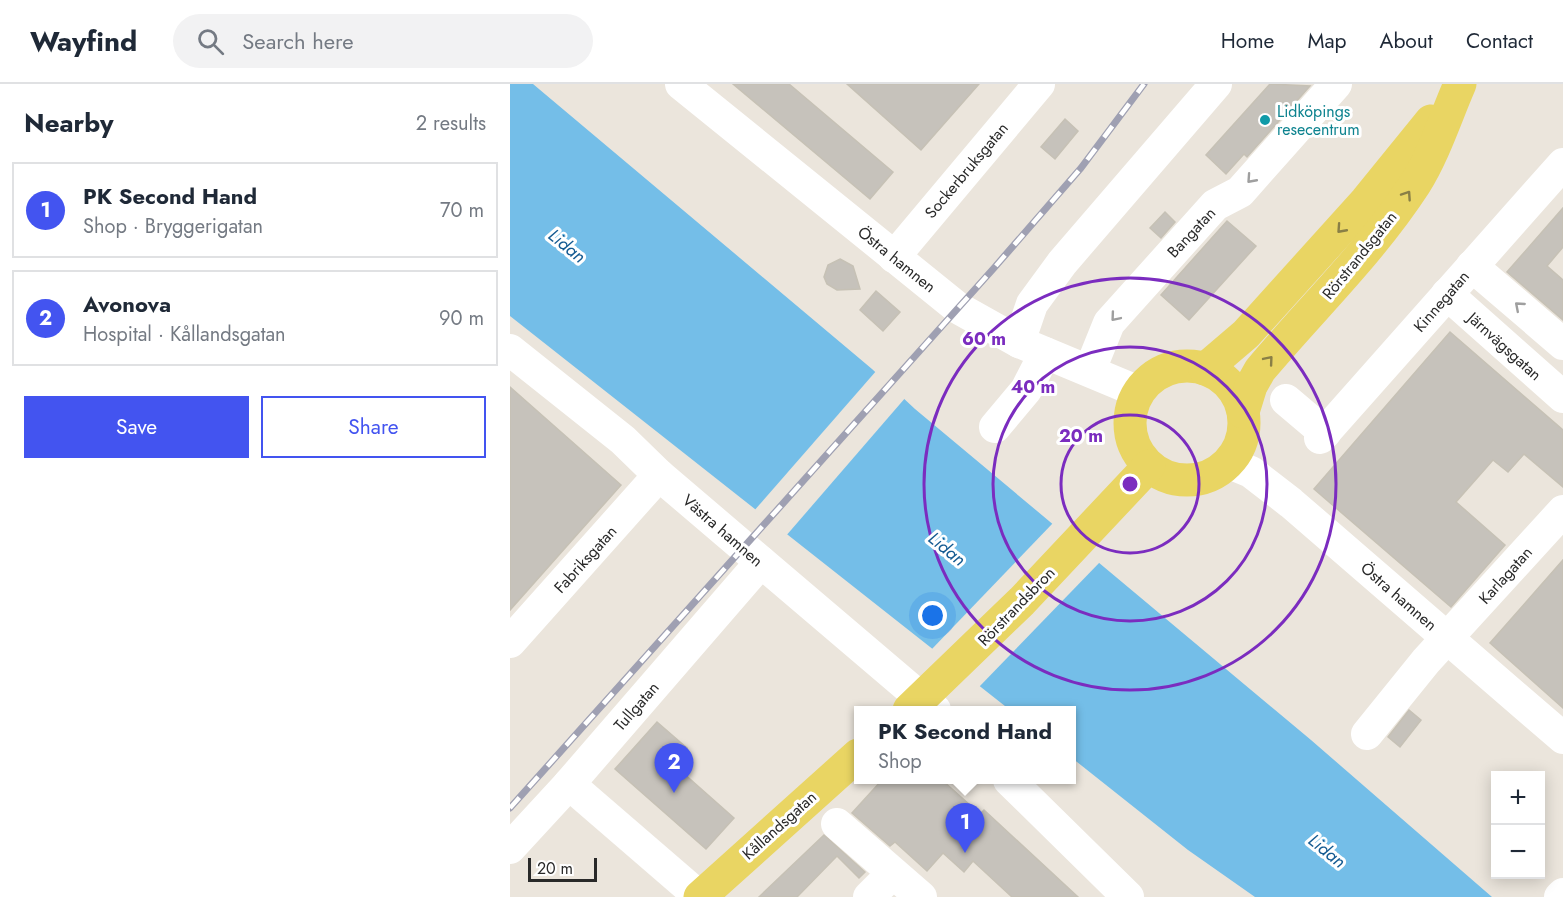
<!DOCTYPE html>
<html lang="en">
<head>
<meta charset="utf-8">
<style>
	body { margin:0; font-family:Jost,sans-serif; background:#f2f2f3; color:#1f2937 }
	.controls { position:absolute; right:18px; bottom:18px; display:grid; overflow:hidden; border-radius:0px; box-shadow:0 3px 15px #0003 }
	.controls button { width:54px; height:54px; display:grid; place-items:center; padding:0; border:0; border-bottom:2px solid #e0e1e3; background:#fff; color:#1f2937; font:30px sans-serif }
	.scale { position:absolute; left:18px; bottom:15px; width:69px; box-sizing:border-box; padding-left:6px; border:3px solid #292929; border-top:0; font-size:16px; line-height:21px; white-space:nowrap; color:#292929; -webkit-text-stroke:4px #fff; paint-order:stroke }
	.you { position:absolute; left:423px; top:532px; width:21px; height:21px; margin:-15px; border:4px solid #fff; border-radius:50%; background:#1a73e8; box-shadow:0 0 0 9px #1a73e833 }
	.badge { display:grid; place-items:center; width:39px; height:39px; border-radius:50%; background:#4354f0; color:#fff; font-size:20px; font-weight:700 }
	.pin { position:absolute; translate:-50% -50px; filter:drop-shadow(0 2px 3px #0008) }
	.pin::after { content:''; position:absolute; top:32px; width:21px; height:18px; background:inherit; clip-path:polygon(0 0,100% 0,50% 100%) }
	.popup { position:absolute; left:344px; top:622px; width:222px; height:78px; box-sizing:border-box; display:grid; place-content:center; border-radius:0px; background:#fff; filter:drop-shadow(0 2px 4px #0005); font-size:20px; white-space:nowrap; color:#747a83 }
	.popup b { font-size:22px; color:#1f2937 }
	.popup::after { content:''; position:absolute; left:50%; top:100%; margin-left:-12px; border:12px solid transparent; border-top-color:#fff }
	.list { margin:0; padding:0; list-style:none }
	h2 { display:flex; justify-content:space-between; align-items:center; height:78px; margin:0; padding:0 24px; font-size:26px }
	h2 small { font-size:20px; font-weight:400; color:#747a83 }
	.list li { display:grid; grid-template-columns:39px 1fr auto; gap:18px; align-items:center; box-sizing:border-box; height:96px; margin:0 12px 12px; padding:0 12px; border:2px solid #e0e1e3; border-radius:0px }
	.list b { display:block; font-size:22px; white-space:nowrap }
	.list p { margin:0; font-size:20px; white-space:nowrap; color:#747a83 }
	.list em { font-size:20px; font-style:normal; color:#747a83 }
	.actions { display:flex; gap:12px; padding:18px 24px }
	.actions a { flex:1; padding:14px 0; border:2px solid #4354f0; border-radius:0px; text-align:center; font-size:21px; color:#4354f0 }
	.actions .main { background:#4354f0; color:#fff }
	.icon { flex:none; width:33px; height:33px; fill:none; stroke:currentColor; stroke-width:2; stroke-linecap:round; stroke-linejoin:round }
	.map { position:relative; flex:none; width:1053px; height:813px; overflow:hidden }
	header { display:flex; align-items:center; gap:36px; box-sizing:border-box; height:84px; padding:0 30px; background:#fff; border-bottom:2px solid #e0e1e3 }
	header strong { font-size:28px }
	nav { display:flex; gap:33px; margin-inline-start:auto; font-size:21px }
	.search { width:420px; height:54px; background:#f2f2f3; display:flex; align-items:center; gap:15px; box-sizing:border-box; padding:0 21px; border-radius:33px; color:#747a83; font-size:22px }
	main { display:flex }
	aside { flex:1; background:#fff }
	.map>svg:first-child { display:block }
</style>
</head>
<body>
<header>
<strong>Wayfind</strong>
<div class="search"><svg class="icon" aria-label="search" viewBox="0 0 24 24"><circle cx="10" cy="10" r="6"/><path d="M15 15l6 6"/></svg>Search here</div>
<nav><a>Home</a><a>Map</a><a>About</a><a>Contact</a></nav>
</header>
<main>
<aside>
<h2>Nearby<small>2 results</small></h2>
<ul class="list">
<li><span class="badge">1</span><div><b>PK Second Hand</b><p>Shop · Bryggerigatan</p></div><em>70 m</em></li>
<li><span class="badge">2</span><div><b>Avonova</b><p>Hospital · Kållandsgatan</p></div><em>90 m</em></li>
</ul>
<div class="actions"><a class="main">Save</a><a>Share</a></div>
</aside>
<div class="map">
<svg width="1053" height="813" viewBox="0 0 1053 813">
	<rect width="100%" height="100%" fill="#ebe5dc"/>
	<polygon fill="#74bee8" points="0,0 23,0 362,285 405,325 801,656 982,813 745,813 678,766 562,674 562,626 500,626 0,232"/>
	<g fill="#ebe5dc">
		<polygon points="367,286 396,313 275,453 243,428"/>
		<polygon points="543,439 590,478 468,604 421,566"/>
	</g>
	<g fill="#c6c2bb" stroke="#c6c1b5" stroke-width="1.5">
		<polygon points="223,0 279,0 383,88 360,115"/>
		<polygon points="337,0 469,0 411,66"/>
		<polygon points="760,0 800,2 737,73 734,70 716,90 696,71"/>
		<polygon points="555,35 568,47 545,75 531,63"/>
		<polygon points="1053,124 1053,163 1037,182 1053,196 1053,236 997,188"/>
		<polygon points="655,128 665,138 651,154 640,144"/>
		<polygon points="717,137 746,162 679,236 651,211"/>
		<polygon points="330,175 343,182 350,205 327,206 317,200 314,193 318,181"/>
		<polygon points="366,207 390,228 373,247 350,226"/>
		<polygon points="940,248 1053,346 1053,403 1014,370 998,388 983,376 946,418 995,461 941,523 804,405"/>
		<polygon points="0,303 111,401 0,526"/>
		<polygon points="1053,476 1053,624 980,559"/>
		<polygon points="899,626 911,636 890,663 878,653"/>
		<polygon points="147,638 177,664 163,680 224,734 196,765 105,685"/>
		<polygon points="372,696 432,696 470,730 474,726 568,813 502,813 463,777 454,788 433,769 417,787 385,758 380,762 342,729"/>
		<polygon points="314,751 355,788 349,794 327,772 287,813 249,813"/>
	</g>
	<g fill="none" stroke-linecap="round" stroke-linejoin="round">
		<g stroke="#fff" stroke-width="32">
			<polyline points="171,0 448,224 509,258 629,308"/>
			<polyline points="384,173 529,0"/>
			<polyline points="962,182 1053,260"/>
			<polyline points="937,210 1053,313"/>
			<polyline points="509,258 522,220 552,179 706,0"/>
			<polyline points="0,266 113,356 149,391 425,626"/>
			<polyline points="580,286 599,239 705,121 730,108 826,0"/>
			<polyline points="776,316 815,349"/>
			<polyline points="485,343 516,306 535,269"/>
			<polyline points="810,354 1053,80"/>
			<polyline points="719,379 741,388 781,419 1053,654"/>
			<polyline points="0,558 149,391"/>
			<polyline points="857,650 916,577 1053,427"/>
			<polyline points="499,696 618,813"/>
			<polyline points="59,700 190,813"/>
			<polyline points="327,740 411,813"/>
			<polyline points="0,764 59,700 251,478"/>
			<polyline points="359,813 382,790"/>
			<polyline points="1050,813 1053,810"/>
		</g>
		<g stroke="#e9d563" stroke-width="33">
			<circle cx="677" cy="339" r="57"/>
			<polyline points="695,285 736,250 856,117 921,37"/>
			<path d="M733,328l8,-26 9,-16c52,-62 110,-117 155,-186 19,-30 31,-68 45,-100"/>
			<polyline points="399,626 512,517 639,382"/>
			<polyline points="190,813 348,671"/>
		</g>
		<g stroke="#9fa0b2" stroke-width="7">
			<polyline id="rail" points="0,724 484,184 571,84 634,0"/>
		</g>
		<use href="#rail" stroke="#fff" stroke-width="4.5" stroke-dasharray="14" stroke-linecap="butt"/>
	</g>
	<defs><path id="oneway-chevron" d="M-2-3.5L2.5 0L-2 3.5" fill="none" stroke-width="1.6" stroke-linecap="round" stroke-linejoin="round" transform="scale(1.5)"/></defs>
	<g stroke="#9f9f9f">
		<use href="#oneway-chevron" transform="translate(741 95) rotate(132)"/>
		<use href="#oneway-chevron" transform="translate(1009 222) rotate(-139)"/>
		<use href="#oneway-chevron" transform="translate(605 233) rotate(130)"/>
	</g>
	<g stroke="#897f46">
		<use href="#oneway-chevron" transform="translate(897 111) rotate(-56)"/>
		<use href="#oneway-chevron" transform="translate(831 145) rotate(132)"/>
		<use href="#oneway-chevron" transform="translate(759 276) rotate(-50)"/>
	</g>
	<g fill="none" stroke="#7b2cbf" stroke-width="3">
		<circle cx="620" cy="400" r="69"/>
		<circle cx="620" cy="400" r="137"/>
		<circle cx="620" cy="400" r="206"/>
	</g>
	<circle fill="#0f9aa8" stroke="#fff" stroke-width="2" cx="755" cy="36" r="6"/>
	<g text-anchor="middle" stroke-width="6" stroke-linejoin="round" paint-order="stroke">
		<g font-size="16" fill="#0d838f" stroke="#fff" text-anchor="start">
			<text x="767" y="33">Lidköpings<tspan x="767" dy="18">resecentrum</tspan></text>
		</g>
		<g font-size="16" fill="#292929" stroke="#fff">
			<text transform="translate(456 86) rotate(-50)" y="6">Sockerbruksgatan</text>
			<text transform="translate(681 148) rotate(-47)" y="6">Bangatan</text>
			<text transform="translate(849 171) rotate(-51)" y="6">Rörstrandsgatan</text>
			<text transform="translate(387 175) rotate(39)" y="6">Östra hamnen</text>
			<text transform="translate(931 217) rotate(-49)" y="6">Kinnegatan</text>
			<text transform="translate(995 262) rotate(42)" y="6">Järnvägsgatan</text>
			<text transform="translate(213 446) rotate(41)" y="6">Västra hamnen</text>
			<text transform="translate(75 475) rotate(-48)" y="6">Fabriksgatan</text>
			<text transform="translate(995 491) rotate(-48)" y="6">Karlagatan</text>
			<text transform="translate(889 512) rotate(41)" y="6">Östra hamnen</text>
			<text transform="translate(506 522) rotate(-46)" y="6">Rörstrandsbron</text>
			<text transform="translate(126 622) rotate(-49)" y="6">Tullgatan</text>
			<text transform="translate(269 741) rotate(-42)" y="6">Kållandsgatan</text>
		</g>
		<g font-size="18" font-style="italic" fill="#145b92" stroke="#fff">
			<text transform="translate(57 162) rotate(39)" y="6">Lidan</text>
			<text transform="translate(437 465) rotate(39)" y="6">Lidan</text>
			<text transform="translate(817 767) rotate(39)" y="6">Lidan</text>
		</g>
	</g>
	<circle cx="620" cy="400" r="9" fill="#7b2cbf" stroke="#fff" stroke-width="3"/>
	<g font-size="18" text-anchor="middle" font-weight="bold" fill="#7b2cbf" stroke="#fff" stroke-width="6" stroke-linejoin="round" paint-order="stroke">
		<text x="474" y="261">60 m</text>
		<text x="523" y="309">40 m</text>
		<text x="571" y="358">20 m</text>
	</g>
</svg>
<div class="controls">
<button>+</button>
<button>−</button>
</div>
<div class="scale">20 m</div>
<div class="you"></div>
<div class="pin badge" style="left:455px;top:769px">1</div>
<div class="popup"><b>PK Second Hand</b>Shop</div>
<div class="pin badge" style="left:164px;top:709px">2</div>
</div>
</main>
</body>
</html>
